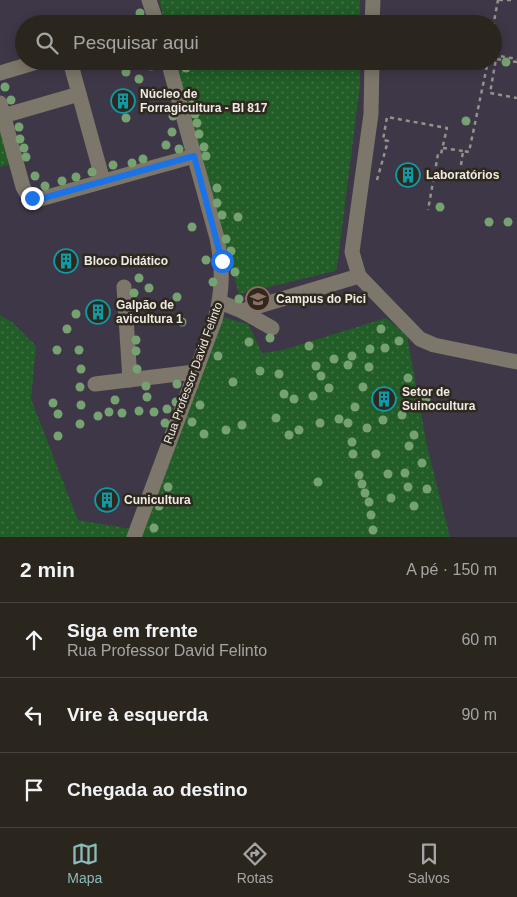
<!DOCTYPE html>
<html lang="pt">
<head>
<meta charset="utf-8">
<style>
	body { margin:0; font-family:Arial,sans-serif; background:#322e27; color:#f1f3f6 }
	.stop { position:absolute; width:15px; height:15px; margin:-11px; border:4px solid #1a73e8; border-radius:50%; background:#fff }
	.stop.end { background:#1a73e8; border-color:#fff; box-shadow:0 1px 5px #0008 }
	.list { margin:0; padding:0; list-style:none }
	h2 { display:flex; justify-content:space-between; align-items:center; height:65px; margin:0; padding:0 20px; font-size:21px }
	h2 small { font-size:16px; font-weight:400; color:#a5a5a4 }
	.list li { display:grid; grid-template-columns:32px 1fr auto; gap:15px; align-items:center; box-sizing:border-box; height:75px; padding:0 20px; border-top:1px solid #46433c }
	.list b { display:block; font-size:19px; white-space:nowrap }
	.list p { margin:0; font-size:16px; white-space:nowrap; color:#a5a5a4 }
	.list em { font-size:16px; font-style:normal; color:#a5a5a4 }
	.icon { flex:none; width:28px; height:28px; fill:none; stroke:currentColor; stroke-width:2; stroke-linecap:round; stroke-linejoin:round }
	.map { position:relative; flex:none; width:517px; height:537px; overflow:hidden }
	.search { position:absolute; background:#2a261e; box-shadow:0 2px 12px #0003; left:15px; right:15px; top:15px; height:55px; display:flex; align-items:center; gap:12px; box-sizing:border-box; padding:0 18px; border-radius:28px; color:#a5a5a4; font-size:19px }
	.sheet { height:290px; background:#2a261e }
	nav { display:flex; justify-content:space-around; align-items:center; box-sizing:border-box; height:70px; border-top:1px solid #46433c; background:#2a261e; font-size:14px; color:#a5a5a4 }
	nav a { display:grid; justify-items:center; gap:2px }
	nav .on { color:#8bbbb9 }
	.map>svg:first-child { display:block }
</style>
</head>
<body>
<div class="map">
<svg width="517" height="537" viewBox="0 0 517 537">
	<defs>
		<pattern id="grass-dots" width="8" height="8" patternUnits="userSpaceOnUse" patternTransform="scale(1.25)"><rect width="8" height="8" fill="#225c27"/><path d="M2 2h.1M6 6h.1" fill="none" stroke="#427446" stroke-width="1.8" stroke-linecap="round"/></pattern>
	</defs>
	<rect width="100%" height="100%" fill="#383228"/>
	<path fill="#3e3747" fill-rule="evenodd" d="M0,0h517v537h-517zM24,24h469v37h-469z"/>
	<g fill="url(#grass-dots)">
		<polygon points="159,0 360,0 360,24 165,24"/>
		<polygon points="175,61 360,61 360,85 337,268 335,271 239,294"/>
		<polygon points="0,126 11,164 0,167"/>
		<polygon points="0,315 12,322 36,346 31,399 78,520 131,529 128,537 0,537"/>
		<polygon points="222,317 248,324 262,353 283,350 386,318 407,336 427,446 450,537 141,537"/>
	</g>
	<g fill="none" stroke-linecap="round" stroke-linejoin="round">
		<g stroke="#969189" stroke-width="2.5" stroke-dasharray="4 4" stroke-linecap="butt">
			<polyline points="499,0 511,0"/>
			<polyline points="493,27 498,0"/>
			<polyline points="493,55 517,59"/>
			<polyline points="517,62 496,59 490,93 517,98"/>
			<polyline points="443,148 463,151"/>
			<polyline points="461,165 463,151 469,152 488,61"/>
			<polyline points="377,180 388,141 383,140 387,117 447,128 441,154 438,154 428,210"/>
		</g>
		<g stroke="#7d766a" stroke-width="15">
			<polyline points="149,0 157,24"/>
			<polyline points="372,24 373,0"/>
			<polyline points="70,61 103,181"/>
			<polyline points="372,61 371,114 352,252 359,276 420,339 434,345 517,362"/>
			<polyline points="0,73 40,61"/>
			<polyline points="0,103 23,187 27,194 40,199 194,156"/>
			<polyline points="3,116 79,94"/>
			<polyline points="124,287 130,380"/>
			<polyline points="220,302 242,311 359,276"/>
			<polyline points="242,311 272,328"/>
			<polyline points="95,384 195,372"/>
			<path d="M134,537l81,-217c8,-31 8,-51 2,-82l-49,-177"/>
		</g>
	</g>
	<g fill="#76a170">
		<circle cx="140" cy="13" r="4.5"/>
		<circle cx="506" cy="62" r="4.5"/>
		<circle cx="151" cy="66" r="4.5"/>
		<circle cx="186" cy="68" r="4.5"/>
		<circle cx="126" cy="72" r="4.5"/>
		<circle cx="139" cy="79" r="4.5"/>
		<circle cx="5" cy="87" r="4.5"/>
		<circle cx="189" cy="96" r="4.5"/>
		<circle cx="11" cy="100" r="4.5"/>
		<circle cx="192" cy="105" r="4.5"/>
		<circle cx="195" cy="114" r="4.5"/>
		<circle cx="173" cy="116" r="4.5"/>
		<circle cx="126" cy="118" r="4.5"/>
		<circle cx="466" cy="121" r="4.5"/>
		<circle cx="197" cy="123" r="4.5"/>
		<circle cx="19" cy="127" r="4.5"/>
		<circle cx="172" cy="132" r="4.5"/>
		<circle cx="199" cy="134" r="4.5"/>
		<circle cx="20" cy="139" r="4.5"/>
		<circle cx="166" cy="145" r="4.5"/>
		<circle cx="204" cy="147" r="4.5"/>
		<circle cx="24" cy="148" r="4.5"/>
		<circle cx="179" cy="149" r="4.5"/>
		<circle cx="206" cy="156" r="4.5"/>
		<circle cx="26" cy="157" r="4.5"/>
		<circle cx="143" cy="159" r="4.5"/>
		<circle cx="132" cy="163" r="4.5"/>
		<circle cx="113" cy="165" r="4.5"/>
		<circle cx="92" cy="172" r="4.5"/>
		<circle cx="35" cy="176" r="4.5"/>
		<circle cx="76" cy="177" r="4.5"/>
		<circle cx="62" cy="181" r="4.5"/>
		<circle cx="45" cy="186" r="4.5"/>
		<circle cx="217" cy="188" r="4.5"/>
		<circle cx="217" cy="203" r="4.5"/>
		<circle cx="440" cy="207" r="4.5"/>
		<circle cx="222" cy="215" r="4.5"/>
		<circle cx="238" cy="217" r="4.5"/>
		<circle cx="489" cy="222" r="4.5"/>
		<circle cx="508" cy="222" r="4.5"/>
		<circle cx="192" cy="227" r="4.5"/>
		<circle cx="226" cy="239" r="4.5"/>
		<circle cx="231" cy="251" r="4.5"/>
		<circle cx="206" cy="260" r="4.5"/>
		<circle cx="235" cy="272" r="4.5"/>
		<circle cx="139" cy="278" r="4.5"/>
		<circle cx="213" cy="282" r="4.5"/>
		<circle cx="149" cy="288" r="4.5"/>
		<circle cx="134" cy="293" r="4.5"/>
		<circle cx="177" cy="297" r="4.5"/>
		<circle cx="239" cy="299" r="4.5"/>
		<circle cx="76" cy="314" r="4.5"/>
		<circle cx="182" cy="322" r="4.5"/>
		<circle cx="67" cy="329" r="4.5"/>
		<circle cx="381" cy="329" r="4.5"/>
		<circle cx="270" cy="338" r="4.5"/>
		<circle cx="136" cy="340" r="4.5"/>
		<circle cx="399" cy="341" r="4.5"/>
		<circle cx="249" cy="342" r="4.5"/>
		<circle cx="309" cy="346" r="4.5"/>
		<circle cx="385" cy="348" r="4.5"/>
		<circle cx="370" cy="349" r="4.5"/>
		<circle cx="57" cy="350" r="4.5"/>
		<circle cx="79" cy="350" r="4.5"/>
		<circle cx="136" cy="351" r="4.5"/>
		<circle cx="218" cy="356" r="4.5"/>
		<circle cx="352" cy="356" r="4.5"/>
		<circle cx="334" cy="359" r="4.5"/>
		<circle cx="348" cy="365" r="4.5"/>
		<circle cx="316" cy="366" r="4.5"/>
		<circle cx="369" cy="367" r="4.5"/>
		<circle cx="81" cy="369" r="4.5"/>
		<circle cx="137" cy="369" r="4.5"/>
		<circle cx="260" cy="371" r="4.5"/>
		<circle cx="279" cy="374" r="4.5"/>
		<circle cx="321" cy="376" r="4.5"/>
		<circle cx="408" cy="378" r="4.5"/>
		<circle cx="233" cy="382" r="4.5"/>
		<circle cx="177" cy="384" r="4.5"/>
		<circle cx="146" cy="386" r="4.5"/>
		<circle cx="80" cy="387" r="4.5"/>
		<circle cx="363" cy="387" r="4.5"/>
		<circle cx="329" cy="388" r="4.5"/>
		<circle cx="284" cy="394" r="4.5"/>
		<circle cx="313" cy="396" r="4.5"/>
		<circle cx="147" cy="397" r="4.5"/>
		<circle cx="294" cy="399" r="4.5"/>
		<circle cx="115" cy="400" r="4.5"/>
		<circle cx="426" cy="400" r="4.5"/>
		<circle cx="176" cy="402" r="4.5"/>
		<circle cx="53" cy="403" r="4.5"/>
		<circle cx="81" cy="405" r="4.5"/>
		<circle cx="200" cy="405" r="4.5"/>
		<circle cx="355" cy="407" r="4.5"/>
		<circle cx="167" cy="409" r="4.5"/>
		<circle cx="139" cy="411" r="4.5"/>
		<circle cx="109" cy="412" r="4.5"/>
		<circle cx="154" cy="412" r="4.5"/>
		<circle cx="122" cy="413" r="4.5"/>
		<circle cx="58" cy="414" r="4.5"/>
		<circle cx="402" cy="415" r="4.5"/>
		<circle cx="98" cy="416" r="4.5"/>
		<circle cx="276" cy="418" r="4.5"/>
		<circle cx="339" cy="419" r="4.5"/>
		<circle cx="383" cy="420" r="4.5"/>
		<circle cx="192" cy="422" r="4.5"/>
		<circle cx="165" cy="423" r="4.5"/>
		<circle cx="320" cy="423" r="4.5"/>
		<circle cx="348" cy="423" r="4.5"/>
		<circle cx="80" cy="424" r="4.5"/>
		<circle cx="242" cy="425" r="4.5"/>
		<circle cx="367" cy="428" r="4.5"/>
		<circle cx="226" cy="430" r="4.5"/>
		<circle cx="299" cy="430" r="4.5"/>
		<circle cx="204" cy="434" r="4.5"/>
		<circle cx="289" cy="435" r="4.5"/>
		<circle cx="414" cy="435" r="4.5"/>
		<circle cx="58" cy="436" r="4.5"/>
		<circle cx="352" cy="442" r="4.5"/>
		<circle cx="409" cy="446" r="4.5"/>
		<circle cx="353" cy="454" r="4.5"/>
		<circle cx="376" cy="454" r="4.5"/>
		<circle cx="422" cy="463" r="4.5"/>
		<circle cx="405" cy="473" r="4.5"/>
		<circle cx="388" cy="474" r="4.5"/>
		<circle cx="359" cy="475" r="4.5"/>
		<circle cx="318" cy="482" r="4.5"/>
		<circle cx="362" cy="484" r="4.5"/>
		<circle cx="168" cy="487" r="4.5"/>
		<circle cx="408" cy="487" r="4.5"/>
		<circle cx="427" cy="489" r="4.5"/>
		<circle cx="365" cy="493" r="4.5"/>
		<circle cx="391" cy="498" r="4.5"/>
		<circle cx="369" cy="502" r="4.5"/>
		<circle cx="159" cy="506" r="4.5"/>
		<circle cx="414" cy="506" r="4.5"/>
		<circle cx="371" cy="515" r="4.5"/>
		<circle cx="154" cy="528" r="4.5"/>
		<circle cx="373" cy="530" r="4.5"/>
	</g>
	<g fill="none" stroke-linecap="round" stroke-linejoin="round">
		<polyline stroke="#1a73e8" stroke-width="6" points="32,198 40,199 194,156 222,261"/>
	</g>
	<defs>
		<g id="building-ring" transform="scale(1.25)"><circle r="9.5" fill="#2e281e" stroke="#0f9aa8" stroke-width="1.5"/><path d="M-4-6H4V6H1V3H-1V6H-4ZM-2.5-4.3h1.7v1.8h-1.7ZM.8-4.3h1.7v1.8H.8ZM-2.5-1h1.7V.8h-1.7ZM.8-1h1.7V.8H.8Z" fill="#0f9aa8"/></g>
		<g id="university-ring" transform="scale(1.25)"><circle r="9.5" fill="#2e281e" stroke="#8d6e63" stroke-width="1.5"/><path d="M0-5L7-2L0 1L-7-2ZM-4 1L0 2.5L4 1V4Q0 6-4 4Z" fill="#8d6e63"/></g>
	</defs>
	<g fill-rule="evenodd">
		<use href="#building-ring" x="123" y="101"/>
		<use href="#building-ring" x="408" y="175"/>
		<use href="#building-ring" x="66" y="261"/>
		<use href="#university-ring" x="258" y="299"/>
		<use href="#building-ring" x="98" y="312"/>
		<use href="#building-ring" x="384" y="399"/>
		<use href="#building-ring" x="107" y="500"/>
	</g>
	<g text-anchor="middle" stroke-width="5" stroke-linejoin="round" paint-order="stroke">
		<g font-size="12" font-weight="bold" fill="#eeeae4" stroke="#2e281e" text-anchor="start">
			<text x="140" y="98">Núcleo de<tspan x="140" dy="14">Forragicultura - Bl 817</tspan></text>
			<text x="426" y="179">Laboratórios</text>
			<text x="84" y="265">Bloco Didático</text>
			<text x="276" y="303">Campus do Pici</text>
			<text x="116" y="309">Galpão de<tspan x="116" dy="14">avicultura 1</tspan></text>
			<text x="402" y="396">Setor de<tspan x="402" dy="14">Suinocultura</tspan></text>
			<text x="124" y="504">Cunicultura</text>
		</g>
		<g font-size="12" fill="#eeeae4" stroke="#2e281e">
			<text transform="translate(193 373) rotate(-70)" y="4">Rua Professor David Felinto</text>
		</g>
	</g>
</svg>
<div class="stop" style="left:222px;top:261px"></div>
<div class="stop end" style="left:32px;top:198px"></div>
<div class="search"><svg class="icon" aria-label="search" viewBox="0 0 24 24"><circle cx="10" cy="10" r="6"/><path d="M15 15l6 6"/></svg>Pesquisar aqui</div>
</div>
<section class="sheet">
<h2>2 min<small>A pé · 150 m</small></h2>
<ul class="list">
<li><svg class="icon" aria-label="ahead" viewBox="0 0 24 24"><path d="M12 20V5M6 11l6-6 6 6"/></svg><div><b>Siga em frente</b><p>Rua Professor David Felinto</p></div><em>60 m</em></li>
<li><svg class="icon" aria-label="left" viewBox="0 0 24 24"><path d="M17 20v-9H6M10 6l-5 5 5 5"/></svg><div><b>Vire à esquerda</b></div><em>90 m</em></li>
<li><svg class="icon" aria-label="arrive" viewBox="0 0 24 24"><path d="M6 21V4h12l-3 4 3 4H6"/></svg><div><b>Chegada ao destino</b></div></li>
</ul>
</section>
<nav>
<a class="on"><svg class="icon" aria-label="map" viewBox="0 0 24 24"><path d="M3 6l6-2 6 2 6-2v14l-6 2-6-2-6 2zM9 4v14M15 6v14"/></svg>Mapa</a>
<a><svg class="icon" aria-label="directions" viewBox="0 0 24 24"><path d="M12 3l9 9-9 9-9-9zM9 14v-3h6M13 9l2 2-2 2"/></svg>Rotas</a>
<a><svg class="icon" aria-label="saved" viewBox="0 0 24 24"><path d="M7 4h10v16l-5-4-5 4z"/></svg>Salvos</a>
</nav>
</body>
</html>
